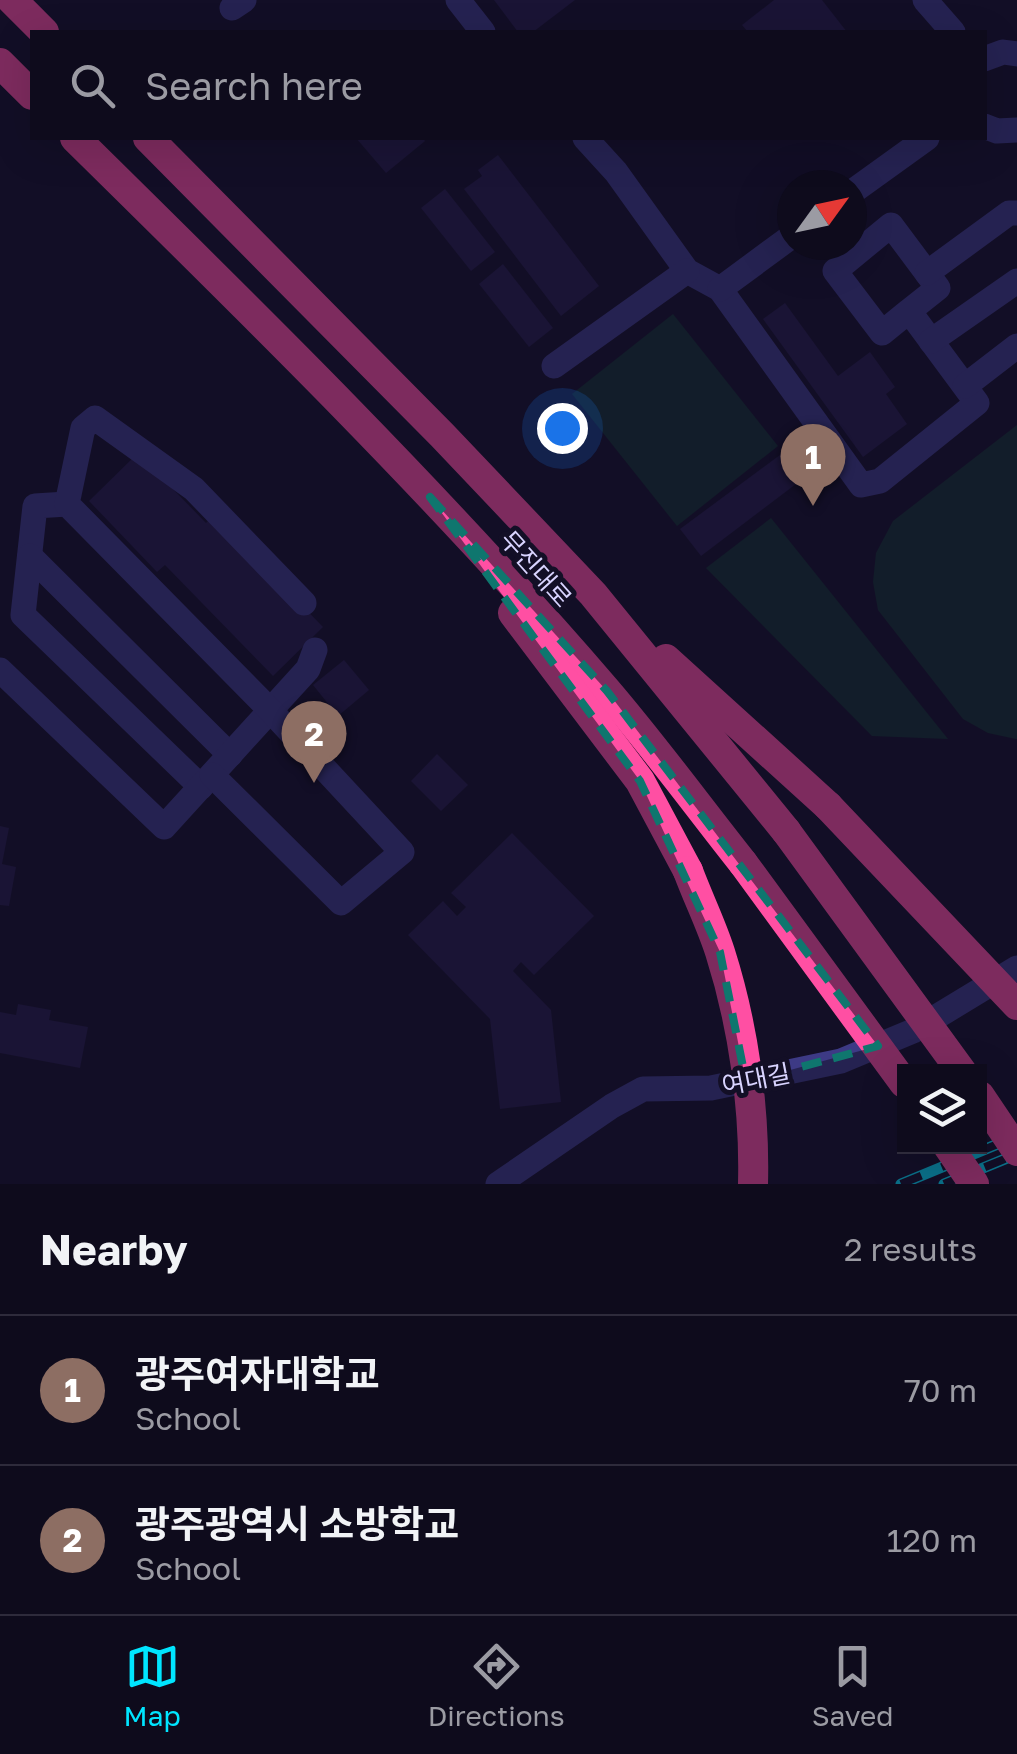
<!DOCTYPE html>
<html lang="en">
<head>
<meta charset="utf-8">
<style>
	body { margin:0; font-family:"Golos Text","Noto Sans KR",sans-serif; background:#1c1929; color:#f1f3f6 }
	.controls { position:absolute; right:30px; bottom:30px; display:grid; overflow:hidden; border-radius:0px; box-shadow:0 10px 40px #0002 }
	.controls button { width:90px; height:90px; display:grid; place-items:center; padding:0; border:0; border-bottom:2px solid #2e2b3b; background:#0e0b1c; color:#f1f3f6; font:50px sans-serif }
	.compass { position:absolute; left:777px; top:170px; width:90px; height:90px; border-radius:50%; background:#0e0b1c; box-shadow:0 10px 40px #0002; rotate:57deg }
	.you { position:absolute; left:562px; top:428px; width:35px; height:35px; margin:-25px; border:8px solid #fff; border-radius:50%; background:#1a73e8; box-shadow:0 0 0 15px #1a73e833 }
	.badge { display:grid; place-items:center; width:65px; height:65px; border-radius:50%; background:#00e5ff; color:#fff; font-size:32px; font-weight:700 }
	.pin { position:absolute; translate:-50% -82px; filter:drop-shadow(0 2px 5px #0008) }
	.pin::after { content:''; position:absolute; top:52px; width:35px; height:30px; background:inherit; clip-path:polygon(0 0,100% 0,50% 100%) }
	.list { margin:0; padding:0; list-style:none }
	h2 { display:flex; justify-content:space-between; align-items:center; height:130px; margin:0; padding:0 40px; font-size:42px }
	h2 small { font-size:32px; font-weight:400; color:#9b9ba3 }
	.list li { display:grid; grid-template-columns:65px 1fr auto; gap:30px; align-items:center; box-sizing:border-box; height:150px; padding:0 40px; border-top:2px solid #2e2b3b }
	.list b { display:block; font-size:38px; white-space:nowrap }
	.list p { margin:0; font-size:32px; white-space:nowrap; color:#9b9ba3 }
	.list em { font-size:32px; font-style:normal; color:#9b9ba3 }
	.icon { flex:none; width:55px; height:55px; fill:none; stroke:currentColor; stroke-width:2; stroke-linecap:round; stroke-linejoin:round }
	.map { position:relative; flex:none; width:1017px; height:1184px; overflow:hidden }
	.search { position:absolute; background:#0e0b1c; box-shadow:0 10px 40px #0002; left:30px; right:30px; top:30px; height:110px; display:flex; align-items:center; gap:25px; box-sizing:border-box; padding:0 35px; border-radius:0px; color:#9b9ba3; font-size:38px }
	.sheet { height:430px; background:#0e0b1c }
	nav { display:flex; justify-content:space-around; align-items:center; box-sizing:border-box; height:140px; border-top:2px solid #2e2b3b; background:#0e0b1c; font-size:28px; color:#9b9ba3 }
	nav a { display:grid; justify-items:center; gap:5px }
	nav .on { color:#00e5ff }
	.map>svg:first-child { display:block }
</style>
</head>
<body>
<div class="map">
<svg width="1017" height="1184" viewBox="0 0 1017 1184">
	<rect width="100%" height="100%" fill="#130f26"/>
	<g fill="#12302f">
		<polygon points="673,314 778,446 677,526 572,394"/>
		<polygon points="1017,425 1017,739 1016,739 988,733 963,719 878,610 873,582 876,553 893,521"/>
		<polygon points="771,518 948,739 872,736 706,568"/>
	</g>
	<g fill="#241b47">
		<polygon points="494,0 575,0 533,32 518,32"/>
		<polygon points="774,0 822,0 847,32 748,32 742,25"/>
		<polygon points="356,138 423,138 425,141 386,173"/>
		<polygon points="498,155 599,286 561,316 464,189 482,176 478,170"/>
		<polygon points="445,189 495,252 471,271 421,208"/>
		<polygon points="503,264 553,328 529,347 479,284"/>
		<polygon points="785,303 838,376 870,352 895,387 886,394 907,424 863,457 763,319"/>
		<polygon points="784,452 804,478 701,556 680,529"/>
		<polygon points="138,453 206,523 214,515 323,627 273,676 165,565 157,572 89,501"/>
		<polygon points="344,660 369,690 338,716 313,685"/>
		<polygon points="437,754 468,785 441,811 411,781"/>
		<polygon points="0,826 9,828 2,864 16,867 9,906 0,905"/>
		<polygon points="512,833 594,916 534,975 521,962 513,971 551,1010 561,1102 500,1109 490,1019 408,935 443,901 457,916 466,907 451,893"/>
		<polygon points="18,1004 51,1010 49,1020 88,1027 80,1068 0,1053 0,1012 16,1015"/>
	</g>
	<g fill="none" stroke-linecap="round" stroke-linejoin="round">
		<g stroke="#3d3a85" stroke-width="25">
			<polyline points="458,0 483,32"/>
			<polyline points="925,0 953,32"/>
			<polyline points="232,8 244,0"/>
			<polyline points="984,59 1003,52 1017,54"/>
			<polyline points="984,126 997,131 1017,130"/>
			<polyline points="585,138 616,172 687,271 720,289 861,485 880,481 977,403 909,311 938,288 891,225 835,271 882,333 909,311"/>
			<polyline points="852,192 927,138"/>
			<polyline points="927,273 1009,213 1017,213"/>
			<polyline points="720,289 792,236"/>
			<polyline points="931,341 1017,281"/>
			<polyline points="554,366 687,271"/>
			<polyline points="965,386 1017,346"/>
			<polyline points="67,504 35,506 23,615 201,787"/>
			<polyline points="30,556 230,755"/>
			<polyline points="0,670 164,827 308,669 315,650"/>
			<polyline points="212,775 341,903 402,852 270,710 67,504 83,428 95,418 194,489 304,603"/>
			<polyline points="498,1184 612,1106 643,1089 711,1088 841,1061 913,1031 1017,968"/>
		</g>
		<g stroke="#ff4fa3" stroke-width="30">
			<polyline points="12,0 44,32"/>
			<polyline points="0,63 32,95"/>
			<path d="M75,138c182,179 365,359 531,552 48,56 91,115 137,173"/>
			<polyline points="148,138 442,435 593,594 786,831"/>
			<polyline points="513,613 640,781 688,871"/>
			<polyline points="666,659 828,806"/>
		</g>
		<g stroke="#00e5ff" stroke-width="11">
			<g id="rail">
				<polyline points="901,1184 1017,1136"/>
				<polyline points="944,1184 1017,1154"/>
			</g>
		</g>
		<use href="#rail" stroke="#130f26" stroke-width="8" stroke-dasharray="22" stroke-linecap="butt"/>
		<g stroke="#ff4fa3" stroke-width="30">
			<polyline points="828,806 1017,1005"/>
			<polyline points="786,831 962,1072"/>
			<polyline points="743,863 904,1083"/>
			<path d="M688,871c10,27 23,53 32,81 23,72 35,155 33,232"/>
			<polyline points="980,1096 1017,1151"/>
			<polyline points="948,1146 974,1184"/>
		</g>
	</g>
	<path d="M0 0H1017V1184H0ZM430,497l177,194 271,355 -132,36 -26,-130 -80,-171z" fill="#130f26" fill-opacity=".55" fill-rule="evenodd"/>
	<path fill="none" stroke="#0f766e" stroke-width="8" stroke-dasharray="20 12" stroke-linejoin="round" d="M430,497l177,194 271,355 -132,36 -26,-130 -80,-171z"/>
	<g text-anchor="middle" stroke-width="10" stroke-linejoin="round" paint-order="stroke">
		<g font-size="25" fill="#d9d4ff" stroke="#130f26">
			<text transform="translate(536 569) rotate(48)" y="9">무진대로</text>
			<text transform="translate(756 1079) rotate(-11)" y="9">여대길</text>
		</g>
	</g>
</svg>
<div class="controls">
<button><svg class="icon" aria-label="layers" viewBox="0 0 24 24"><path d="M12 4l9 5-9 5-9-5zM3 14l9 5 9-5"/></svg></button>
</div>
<svg class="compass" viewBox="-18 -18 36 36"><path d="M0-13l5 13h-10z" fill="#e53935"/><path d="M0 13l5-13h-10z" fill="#9b9ba3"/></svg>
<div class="you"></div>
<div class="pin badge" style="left:813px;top:506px;background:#8d6e63">1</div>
<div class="pin badge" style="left:314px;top:783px;background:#8d6e63">2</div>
<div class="search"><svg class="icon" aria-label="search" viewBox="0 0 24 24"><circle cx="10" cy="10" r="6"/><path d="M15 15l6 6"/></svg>Search here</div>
</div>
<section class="sheet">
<h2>Nearby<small>2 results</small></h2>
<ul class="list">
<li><span class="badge" style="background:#8d6e63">1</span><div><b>광주여자대학교</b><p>School</p></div><em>70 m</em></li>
<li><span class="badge" style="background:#8d6e63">2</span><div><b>광주광역시 소방학교</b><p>School</p></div><em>120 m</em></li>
</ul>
</section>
<nav>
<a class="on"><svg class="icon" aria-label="map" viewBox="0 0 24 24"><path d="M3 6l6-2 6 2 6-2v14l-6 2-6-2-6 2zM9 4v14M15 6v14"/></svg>Map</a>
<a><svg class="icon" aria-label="directions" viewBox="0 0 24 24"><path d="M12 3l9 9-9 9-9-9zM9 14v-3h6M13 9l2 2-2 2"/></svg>Directions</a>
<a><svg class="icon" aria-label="saved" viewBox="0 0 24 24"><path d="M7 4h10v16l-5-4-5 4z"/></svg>Saved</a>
</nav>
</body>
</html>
